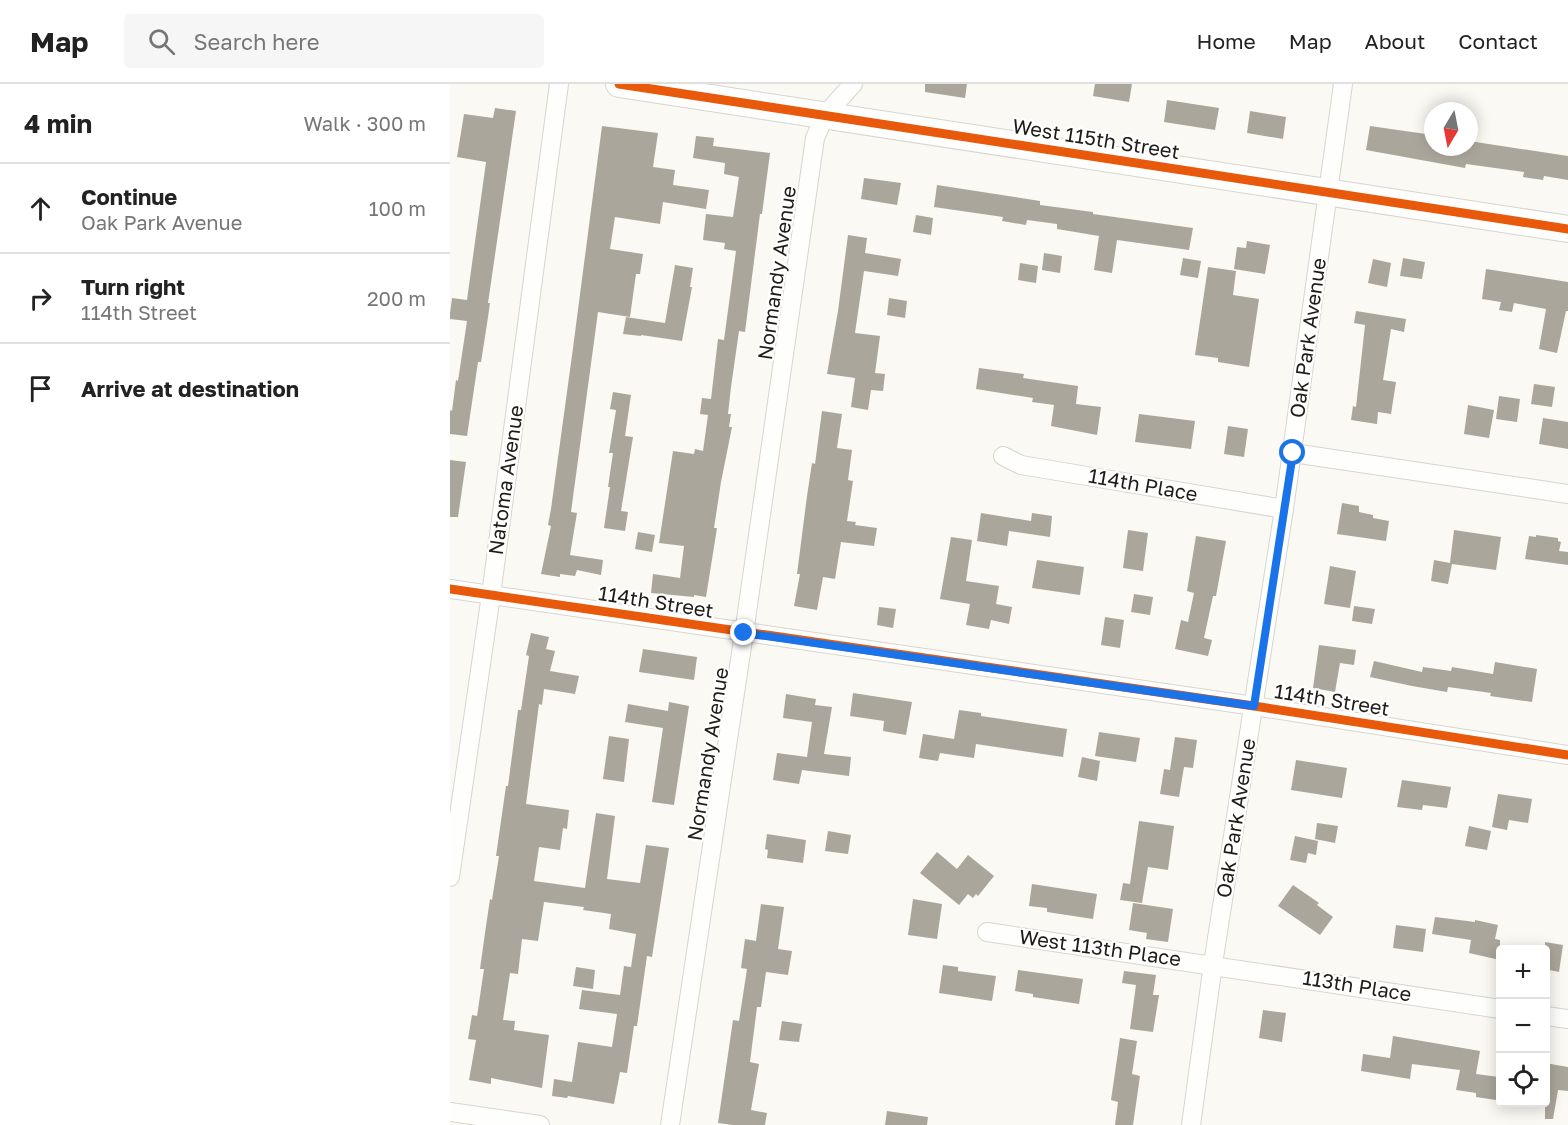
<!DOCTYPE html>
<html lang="en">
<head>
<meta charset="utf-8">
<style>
	body { margin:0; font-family:"Golos Text",sans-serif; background:#f6f6f6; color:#222 }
	.controls { position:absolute; right:18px; bottom:18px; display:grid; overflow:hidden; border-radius:6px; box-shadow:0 3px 15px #0003 }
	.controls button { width:54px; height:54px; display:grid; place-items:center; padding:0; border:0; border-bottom:2px solid #e0e0e0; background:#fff; color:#222; font:30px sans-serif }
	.compass { position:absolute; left:974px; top:18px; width:54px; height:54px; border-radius:50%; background:#fff; box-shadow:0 3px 15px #0003; rotate:190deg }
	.stop { position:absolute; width:18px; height:18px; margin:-14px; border:4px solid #1a73e8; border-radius:50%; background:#fff }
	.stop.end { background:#1a73e8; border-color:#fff; box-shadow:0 2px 6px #0008 }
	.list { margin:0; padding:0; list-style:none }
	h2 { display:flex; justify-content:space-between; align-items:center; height:78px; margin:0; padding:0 24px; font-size:26px }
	h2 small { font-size:20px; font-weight:400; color:#767676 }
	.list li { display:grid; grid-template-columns:39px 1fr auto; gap:18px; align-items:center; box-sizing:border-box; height:90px; padding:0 24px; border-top:2px solid #e0e0e0 }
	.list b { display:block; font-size:22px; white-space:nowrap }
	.list p { margin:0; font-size:20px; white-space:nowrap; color:#767676 }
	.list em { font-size:20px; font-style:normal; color:#767676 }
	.icon { flex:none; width:33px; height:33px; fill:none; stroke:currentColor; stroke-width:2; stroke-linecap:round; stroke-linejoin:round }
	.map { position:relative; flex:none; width:1118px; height:1041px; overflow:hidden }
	header { display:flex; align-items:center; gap:36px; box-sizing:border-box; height:84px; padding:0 30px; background:#fff; border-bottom:2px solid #e0e0e0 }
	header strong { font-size:28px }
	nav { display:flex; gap:33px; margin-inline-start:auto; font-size:21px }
	.search { width:420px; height:54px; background:#f6f6f6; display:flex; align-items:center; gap:15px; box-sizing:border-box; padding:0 21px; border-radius:6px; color:#767676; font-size:22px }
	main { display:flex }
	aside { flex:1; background:#fff }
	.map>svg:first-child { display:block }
</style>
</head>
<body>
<header>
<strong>Map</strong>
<div class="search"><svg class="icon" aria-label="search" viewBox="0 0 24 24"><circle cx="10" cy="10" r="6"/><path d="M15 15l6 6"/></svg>Search here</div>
<nav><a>Home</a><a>Map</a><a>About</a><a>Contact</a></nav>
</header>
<main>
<aside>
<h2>4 min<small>Walk · 300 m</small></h2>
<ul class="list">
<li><svg class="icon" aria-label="ahead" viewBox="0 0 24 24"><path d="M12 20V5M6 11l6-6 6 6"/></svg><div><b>Continue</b><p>Oak Park Avenue</p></div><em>100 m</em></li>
<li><svg class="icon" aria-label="right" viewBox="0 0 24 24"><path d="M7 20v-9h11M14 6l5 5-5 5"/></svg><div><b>Turn right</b><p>114th Street</p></div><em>200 m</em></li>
<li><svg class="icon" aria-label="arrive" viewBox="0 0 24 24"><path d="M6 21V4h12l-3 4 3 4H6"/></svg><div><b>Arrive at destination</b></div></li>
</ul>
</aside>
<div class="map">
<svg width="1118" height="1041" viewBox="0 0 1118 1041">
	<rect width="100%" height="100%" fill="#fbf9f4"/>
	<g fill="#aba69b">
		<polygon points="475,0 517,0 515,14 475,8"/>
		<polygon points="645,0 682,0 679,18 643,12"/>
		<polygon points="717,16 769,24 765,46 714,38"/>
		<polygon points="45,24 66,27 38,219 40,219 37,240 31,278 28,278 17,352 0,350 0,326 2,327 6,296 8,297 17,237 0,235 0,229 2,214 17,216 36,78 7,73 14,30 43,34"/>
		<polygon points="800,27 836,33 833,55 797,49"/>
		<polygon points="152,42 208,49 203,83 225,86 223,101 259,106 256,125 213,118 210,140 165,133 160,165 193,170 190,190 186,190 180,233 148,228 121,428 127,429 120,471 153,476 151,491 127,486 125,492 110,490 110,493 91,490 101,442 98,441 101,425 123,264"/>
		<polygon points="920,42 983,51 983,63 1019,63 1019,57 1118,72 1118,96 1094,92 1093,96 1073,93 1074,88 1016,80 1015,84 916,66"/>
		<polygon points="246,52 264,54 263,62 320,69 312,130 310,130 295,248 289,247 281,303 278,330 281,330 279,343 282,343 271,398 264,444 267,444 256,513 244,511 244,513 201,509 203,490 230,494 234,462 209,459 223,367 244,370 245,365 253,367 258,331 250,330 252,314 261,315 268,255 274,256 286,167 274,165 275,159 253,156 256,130 283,133 289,93 274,90 275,79 243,74"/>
		<polygon points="414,94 451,99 447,121 411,115"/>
		<polygon points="487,101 590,117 590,121 643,128 643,130 743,144 739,166 667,156 662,189 644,186 649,152 607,145 607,140 577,136 576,141 552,137 553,133 484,123"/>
		<polygon points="466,131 483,134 481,151 463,148"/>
		<polygon points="398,151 417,154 415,169 451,175 448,192 414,187 405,249 430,252 425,289 435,290 433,307 421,306 418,326 401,323 405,294 377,290 388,227"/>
		<polygon points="797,157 820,161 815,190 784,185 787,163 796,164"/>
		<polygon points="594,169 612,172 610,189 592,186"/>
		<polygon points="733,174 751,177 748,194 730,191"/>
		<polygon points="953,174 975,178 972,195 950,192"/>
		<polygon points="923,175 941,179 937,203 918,199"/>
		<polygon points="570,179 588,182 586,199 568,196"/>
		<polygon points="225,181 243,184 240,203 242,203 232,257 191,251 191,252 173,250 176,233 215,239"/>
		<polygon points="758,183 786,187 783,211 809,215 799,283 768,278 768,274 745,271"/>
		<polygon points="1036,185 1118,198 1118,227 1116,227 1107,269 1089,265 1096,225 1064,219 1062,228 1049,226 1051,218 1032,215"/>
		<polygon points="439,214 457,217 455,234 437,231"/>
		<polygon points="906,227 956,235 954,248 941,245 933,296 946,298 941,330 928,328 927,340 901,336 903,322 906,323 915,241 904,239"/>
		<polygon points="529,284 574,290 573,294 628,302 626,320 651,323 647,351 601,342 604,321 582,318 583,314 526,305"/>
		<polygon points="1084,300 1105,303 1102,323 1081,320"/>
		<polygon points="163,308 181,311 175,352 183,353 171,427 178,428 175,447 154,444 160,403 158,403 163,369 159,369 166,326 160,325"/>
		<polygon points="1049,312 1070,315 1067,338 1046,335"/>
		<polygon points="1018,321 1044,326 1039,354 1014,350"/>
		<polygon points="372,327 392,330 387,364 402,366 398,396 403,397 397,437 406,438 405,441 427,444 424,462 391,458 385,495 373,493 367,526 344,522 350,490 347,490 357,412 362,379 365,380"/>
		<polygon points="689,330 745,337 741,365 685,358"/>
		<polygon points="1093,334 1118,338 1118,365 1089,360"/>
		<polygon points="778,342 798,345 794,373 774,370"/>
		<polygon points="0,376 16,378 8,433 0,433"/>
		<polygon points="892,419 909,422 909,428 923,431 923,434 939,437 936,457 887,450"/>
		<polygon points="531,429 581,437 582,429 602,432 600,453 559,447 557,462 527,457"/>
		<polygon points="678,446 698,449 693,487 673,484"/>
		<polygon points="1004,446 1051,453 1046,486 1002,480 998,500 981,497 984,476 1000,479"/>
		<polygon points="188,448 205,451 202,468 185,465"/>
		<polygon points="1086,451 1108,454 1108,457 1111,458 1109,467 1118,468 1118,481 1075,475 1079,452 1086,453"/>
		<polygon points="746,452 776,457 766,512 763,512 754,554 762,556 758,572 725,565 731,536 738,538 744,509 737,507"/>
		<polygon points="501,453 522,456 516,497 549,502 546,520 562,523 559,540 541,536 539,545 516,541 520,520 490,515"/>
		<polygon points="587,476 634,483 630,511 582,504"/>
		<polygon points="880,482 906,487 900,524 874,520"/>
		<polygon points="684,510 703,513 700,531 681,528"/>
		<polygon points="904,522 925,525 922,540 902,537"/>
		<polygon points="429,523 446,525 443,544 427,541"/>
		<polygon points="655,533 674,536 670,564 651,561"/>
		<polygon points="81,549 99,553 96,565 105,567 100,587 129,592 125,610 94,605 92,621 89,620 76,720 119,726 117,745 113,744 110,766 89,763 84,797 135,804 146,729 165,732 157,795 190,799 196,761 219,764 202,873 197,872 187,942 184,942 177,989 170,988 164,1020 118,1012 117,1014 102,1012 104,995 122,998 128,958 162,963 167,930 129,925 132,906 170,911 174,882 181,883 186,850 159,845 161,830 133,826 134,823 94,818 88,857 72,855 68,890 60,889 53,936 65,937 64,946 99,951 92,1004 41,994 41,1000 19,996 26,956 18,955 22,931 27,932 34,885 30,885 35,849 40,815 42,816 49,772 46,772 56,702 58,702 68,626 71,626 79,572 76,571"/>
		<polygon points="869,561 906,566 904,581 890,579 885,608 863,604"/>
		<polygon points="193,565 247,573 244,596 189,588"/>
		<polygon points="924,577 972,588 973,583 1001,587 1002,583 1043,590 1045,578 1087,585 1082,618 1040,612 1041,609 998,603 997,608 962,602 920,593"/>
		<polygon points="403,609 462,618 456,651 433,647 434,637 400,632"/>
		<polygon points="336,610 366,615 365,621 382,623 374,670 401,673 399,692 352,686 349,700 323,696 327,669 357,673 362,638 333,634"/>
		<polygon points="219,618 239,622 224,721 202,718 213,644 175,638 178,620 218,627"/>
		<polygon points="509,626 531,629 531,632 617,645 613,673 526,660 524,674 490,669 488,677 469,674 473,650 504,655"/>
		<polygon points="649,648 690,654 686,678 645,672"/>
		<polygon points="159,652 179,655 174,698 153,695"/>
		<polygon points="725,653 747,656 743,684 734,683 729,713 710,710 714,685 720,686"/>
		<polygon points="632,673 650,677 647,697 628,693"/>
		<polygon points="846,676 897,684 892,714 841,706"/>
		<polygon points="952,696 1001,703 997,724 973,721 972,726 947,723"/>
		<polygon points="1048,710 1082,715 1078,739 1059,736 1057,746 1042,743"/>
		<polygon points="689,737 724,742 718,786 698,783 692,819 670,816 673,799 680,800"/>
		<polygon points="867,739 888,742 885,759 865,755"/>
		<polygon points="1019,742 1041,747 1037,766 1015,762"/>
		<polygon points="378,747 401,751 398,770 375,767"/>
		<polygon points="317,750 356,756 353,779 317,774 318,766 315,765"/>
		<polygon points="845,752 868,757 866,771 858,769 856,779 840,776"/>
		<polygon points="487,768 507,785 518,771 544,792 528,812 526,810 523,814 518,810 509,821 470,789"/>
		<polygon points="582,800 647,810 643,835 597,828 597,824 579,822"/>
		<polygon points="843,801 869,819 867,821 883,833 870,851 828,822"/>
		<polygon points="463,815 492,820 487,855 458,851"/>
		<polygon points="683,819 723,825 718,858 696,855 697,849 679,846"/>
		<polygon points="311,820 334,823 328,865 342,867 338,891 316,888 311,923 307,923 300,978 309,980 301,1026 317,1029 315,1041 283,1041 268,1039 283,936 289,937 297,885 291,884 295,855 306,857"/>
		<polygon points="985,833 1025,838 1025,836 1048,841 1045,855 1050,856 1050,876 1019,869 1021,856 982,850"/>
		<polygon points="946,841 976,845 973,868 943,864"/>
		<polygon points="1095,858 1113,861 1109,888 1095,885"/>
		<polygon points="493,881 508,883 508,887 546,892 542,917 489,909"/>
		<polygon points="126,883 145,886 143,905 123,902"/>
		<polygon points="568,886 633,895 629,920 583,913 583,910 565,907"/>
		<polygon points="674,887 706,891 703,911 709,911 703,948 680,945 686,901 672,899"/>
		<polygon points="813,926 836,929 832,958 809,954"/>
		<polygon points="332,937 352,940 349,958 329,956"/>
		<polygon points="943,952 1030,967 1026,990 1049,993 1046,1016 1026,1013 1026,1009 1006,1006 1010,986 962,980 960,995 911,987 913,970 940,974"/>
		<polygon points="670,954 687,957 682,990 690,992 683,1041 665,1041 668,1018 661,1016"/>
		<polygon points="1095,979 1118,983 1118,1007 1108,1006 1103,1035 1095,1035"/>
		<polygon points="437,1027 478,1033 477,1041 435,1041"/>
	</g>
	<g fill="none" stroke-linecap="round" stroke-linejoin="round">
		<g stroke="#d7d5d0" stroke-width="20">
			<g id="street">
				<polyline points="843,369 1118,410"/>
				<polyline points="553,372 571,381 834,425"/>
				<polyline points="0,505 804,622 1118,671"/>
				<polyline points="0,793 41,511 109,0"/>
				<polyline points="537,848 1050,925"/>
				<polyline points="1096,932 1118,935"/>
				<polyline points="0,1028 90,1041"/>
				<polyline points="220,1041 294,549 365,54 375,31 403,0"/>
				<polyline points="741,1041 763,880 834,425 893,0"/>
			</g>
		</g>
		<g stroke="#d7d5d0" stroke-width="28">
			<polyline id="secondary" points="169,0 1118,145"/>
		</g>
		<use href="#street" stroke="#fefefd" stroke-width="18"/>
		<use href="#secondary" stroke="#fefefd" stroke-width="26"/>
		<g stroke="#fff" stroke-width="13">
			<g id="cycleway">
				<polyline points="169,0 1118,145"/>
				<polyline points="0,505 804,622 1118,671"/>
			</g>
		</g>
		<use href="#cycleway" stroke="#e8590c" stroke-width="9"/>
	</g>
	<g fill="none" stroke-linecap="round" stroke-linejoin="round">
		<polyline stroke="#1a73e8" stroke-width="8" points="294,549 804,622 843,369"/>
	</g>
	<g text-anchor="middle" stroke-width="4.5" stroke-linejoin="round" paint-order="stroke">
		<g font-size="20" fill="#1f1c17" stroke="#fff">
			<text transform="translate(646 55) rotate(9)" y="7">West 115th Street</text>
			<text transform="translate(327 189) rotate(-82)" y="7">Normandy Avenue</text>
			<text transform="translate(858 254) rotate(-82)" y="7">Oak Park Avenue</text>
			<text transform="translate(56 396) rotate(-82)" y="7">Natoma Avenue</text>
			<text transform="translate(693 401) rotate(10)" y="7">114th Place</text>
			<text transform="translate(206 518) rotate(9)" y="7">114th Street</text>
			<text transform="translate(882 616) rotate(9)" y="7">114th Street</text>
			<text transform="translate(258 670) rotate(-81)" y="7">Normandy Avenue</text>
			<text transform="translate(786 734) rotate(-81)" y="7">Oak Park Avenue</text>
			<text transform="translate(650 864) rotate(8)" y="7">West 113th Place</text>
			<text transform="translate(907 902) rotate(9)" y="7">113th Place</text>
		</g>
	</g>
</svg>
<div class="controls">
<button>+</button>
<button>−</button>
<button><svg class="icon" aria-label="locate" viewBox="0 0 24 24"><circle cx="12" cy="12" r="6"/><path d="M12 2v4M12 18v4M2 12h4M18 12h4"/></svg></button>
</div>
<svg class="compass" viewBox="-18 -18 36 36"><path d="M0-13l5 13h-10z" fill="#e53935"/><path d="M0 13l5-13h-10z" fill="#767676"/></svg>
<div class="stop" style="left:843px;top:369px"></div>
<div class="stop end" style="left:294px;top:549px"></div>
</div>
</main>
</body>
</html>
